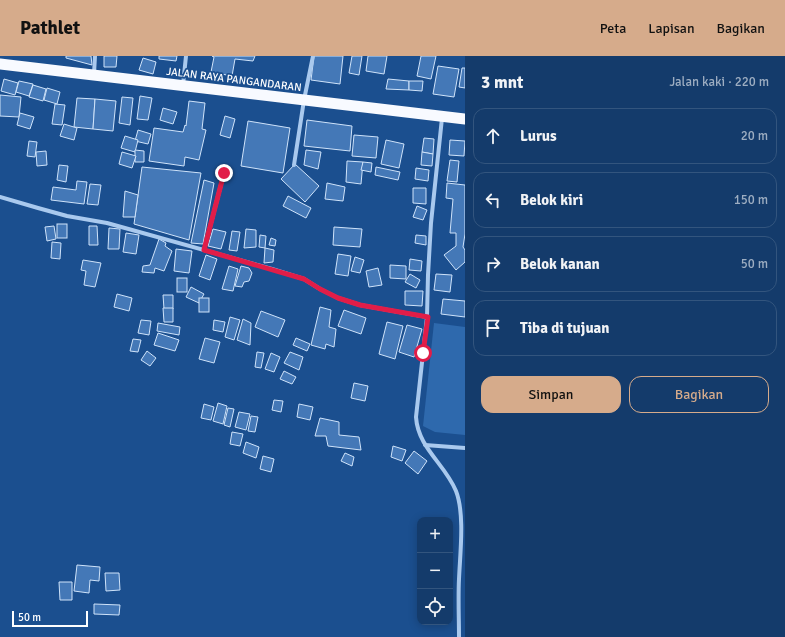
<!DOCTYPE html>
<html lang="id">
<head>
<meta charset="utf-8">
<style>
	body { margin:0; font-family:Signika,sans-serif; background:#1d4271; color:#f1f3f6 }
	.controls { position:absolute; right:12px; bottom:12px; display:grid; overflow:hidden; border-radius:8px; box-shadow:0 2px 10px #0003 }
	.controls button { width:36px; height:36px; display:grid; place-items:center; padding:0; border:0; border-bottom:1px solid #33557e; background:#143b6b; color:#f1f3f6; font:20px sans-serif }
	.scale { position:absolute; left:12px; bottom:10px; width:76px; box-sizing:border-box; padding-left:4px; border:2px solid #fff; border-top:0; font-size:11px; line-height:14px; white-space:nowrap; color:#fff; -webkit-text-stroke:3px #1b4f8f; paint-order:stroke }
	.stop { position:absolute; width:12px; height:12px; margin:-9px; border:3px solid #e11d48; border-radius:50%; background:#fff }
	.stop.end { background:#e11d48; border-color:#fff; box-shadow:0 1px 4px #0008 }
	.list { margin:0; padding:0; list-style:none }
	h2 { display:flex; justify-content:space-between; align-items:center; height:52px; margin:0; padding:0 16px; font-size:17px }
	h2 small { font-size:13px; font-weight:400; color:#9dadc1 }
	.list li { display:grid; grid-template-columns:26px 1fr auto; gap:12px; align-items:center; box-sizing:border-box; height:56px; margin:0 8px 8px; padding:0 8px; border:1px solid #33557e; border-radius:12px }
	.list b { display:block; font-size:15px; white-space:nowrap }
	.list em { font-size:13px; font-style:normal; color:#9dadc1 }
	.actions { display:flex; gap:8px; padding:12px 16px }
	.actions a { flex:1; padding:9px 0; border:1px solid #d6ab8b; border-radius:12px; text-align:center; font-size:14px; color:#d6ab8b }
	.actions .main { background:#d6ab8b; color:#111 }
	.icon { flex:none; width:22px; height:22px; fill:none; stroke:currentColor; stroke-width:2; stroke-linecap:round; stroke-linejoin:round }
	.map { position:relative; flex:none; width:465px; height:581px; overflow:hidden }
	header { display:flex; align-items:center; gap:24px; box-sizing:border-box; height:56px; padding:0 20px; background:#d6ab8b; color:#111 }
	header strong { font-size:19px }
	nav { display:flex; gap:22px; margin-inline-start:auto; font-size:14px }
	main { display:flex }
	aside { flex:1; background:#143b6b }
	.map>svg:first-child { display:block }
</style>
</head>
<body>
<header>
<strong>Pathlet</strong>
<nav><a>Peta</a><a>Lapisan</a><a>Bagikan</a></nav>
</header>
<main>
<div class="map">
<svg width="465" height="581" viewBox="0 0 465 581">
	<rect width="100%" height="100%" fill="#1b4f8f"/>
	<polygon fill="#2e69ad" points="434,267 465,271 465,379 435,376 423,370"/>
	<g fill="#4478b7" stroke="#cfe3fa">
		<polygon points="66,0 91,0 92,9 66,2"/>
		<polygon points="104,0 117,0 116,11 104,11"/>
		<polygon points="159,0 177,0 176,5 159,3"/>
		<polygon points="212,0 255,0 253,5 235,3 232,20 211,16 214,1"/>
		<polygon points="314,0 343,0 340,28 311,24"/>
		<polygon points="352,0 362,0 359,19 349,17"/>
		<polygon points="368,0 387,0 384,18 366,15"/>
		<polygon points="421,0 436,0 431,23 417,20"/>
		<polygon points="143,2 156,6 153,18 139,14"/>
		<polygon points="438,10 459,13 454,41 433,38"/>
		<polygon points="462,12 465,12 465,32 459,31"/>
		<polygon points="4,23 18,27 15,39 1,35"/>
		<polygon points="388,23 409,25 409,34 386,33"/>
		<polygon points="19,25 33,28 29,40 16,36"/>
		<polygon points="409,25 423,25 422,35 409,34"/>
		<polygon points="33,29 46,33 43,45 29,41"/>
		<polygon points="47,32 60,36 57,48 44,44"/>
		<polygon points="0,39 21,41 19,61 0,60"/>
		<polygon points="140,40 152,42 148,64 137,63"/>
		<polygon points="122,41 133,42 130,69 119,67"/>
		<polygon points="77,42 95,43 93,73 74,71"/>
		<polygon points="95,43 116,45 113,75 93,73"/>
		<polygon points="189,45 205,47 202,73 206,74 199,104 185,101 184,110 149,105 154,72 183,76 185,69 186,70"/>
		<polygon points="55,48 65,49 62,69 52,68"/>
		<polygon points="163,52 177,56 173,68 160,64"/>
		<polygon points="20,57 34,61 30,73 17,69"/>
		<polygon points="225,60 235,63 230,82 220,79"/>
		<polygon points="307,64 352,70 350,95 304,90"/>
		<polygon points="248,65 290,72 283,117 241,110"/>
		<polygon points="64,68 77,72 74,84 60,80"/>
		<polygon points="138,74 151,78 148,88 135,85"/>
		<polygon points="354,79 378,81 376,102 352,100"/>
		<polygon points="125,80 138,84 135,96 121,92"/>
		<polygon points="424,82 434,83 433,98 422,96"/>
		<polygon points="386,84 404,88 399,112 381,108"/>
		<polygon points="450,84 465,85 464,100 449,99"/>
		<polygon points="29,85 37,86 35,101 27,100"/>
		<polygon points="135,94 144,95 144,106 135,106"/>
		<polygon points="306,94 321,96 318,113 304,109"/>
		<polygon points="46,95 47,109 37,110 36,96"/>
		<polygon points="122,96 136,100 132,112 119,108"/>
		<polygon points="422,96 433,98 432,110 421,109"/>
		<polygon points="450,104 459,105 457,126 447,125"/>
		<polygon points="347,105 363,106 361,128 346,126"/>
		<polygon points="363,106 372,107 371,116 361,114"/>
		<polygon points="295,108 319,130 305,146 281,123"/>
		<polygon points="59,109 68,110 66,126 57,124"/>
		<polygon points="142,111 201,117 189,184 134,168"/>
		<polygon points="376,111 400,116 398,124 375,119"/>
		<polygon points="416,112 429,114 428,125 415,123"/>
		<polygon points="204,124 214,127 203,188 191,187"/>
		<polygon points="77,125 87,126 84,148 51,144 53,131 76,134"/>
		<polygon points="327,127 345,131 343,145 325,143"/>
		<polygon points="447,127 465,129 465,178 463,191 465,194 465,206 456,214 444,199 456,190 456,177 450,177 453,143 446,142"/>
		<polygon points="90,128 101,129 98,149 87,148"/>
		<polygon points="413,132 426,132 426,148 413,147"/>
		<polygon points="125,135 138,139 135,161 123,161"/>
		<polygon points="288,140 311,152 306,162 283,150"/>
		<polygon points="417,150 427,154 423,164 413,161"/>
		<rect x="57" y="168" width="10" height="14"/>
		<polygon points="54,170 56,183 47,185 45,171"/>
		<polygon points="89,170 97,170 98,189 89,189"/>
		<polygon points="334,171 362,173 360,191 333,189"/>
		<polygon points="109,172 120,173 119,193 108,193"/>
		<polygon points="213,173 226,176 221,193 208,190"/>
		<polygon points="246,173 256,174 256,191 244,192"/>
		<polygon points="232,175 240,176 237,195 229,194"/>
		<polygon points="126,177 139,179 136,198 123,196"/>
		<polygon points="260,179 266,180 265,192 259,191"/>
		<polygon points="416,179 426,180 426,189 415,187"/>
		<polygon points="271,182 276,184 275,190 269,189"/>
		<polygon points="159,183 166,187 165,190 172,195 164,215 155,212 154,217 142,216 143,210 150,209"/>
		<polygon points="52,186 61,187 60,203 51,202"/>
		<polygon points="265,192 274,194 273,206 264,207"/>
		<polygon points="176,193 192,195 189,217 174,215"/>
		<polygon points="338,198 351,200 348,220 335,218"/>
		<polygon points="206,199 217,203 210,224 199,220"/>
		<polygon points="355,201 364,204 360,217 351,215"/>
		<polygon points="410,203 422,205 421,215 409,214"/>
		<polygon points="83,204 101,207 95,231 84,229 86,215 81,214"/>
		<polygon points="390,209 406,210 406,223 390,222"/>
		<polygon points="229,210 238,213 233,235 222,233"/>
		<polygon points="241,210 249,212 252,217 249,225 244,226 242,231 235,230"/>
		<polygon points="378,212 382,229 369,231 366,215"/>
		<polygon points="410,218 420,224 416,232 405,226"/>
		<polygon points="436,218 452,219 450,236 434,234"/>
		<rect x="177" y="222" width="10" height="14"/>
		<polygon points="191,231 204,238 199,247 186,241"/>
		<polygon points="405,235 423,235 422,250 405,249"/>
		<polygon points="117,238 132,242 129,255 114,251"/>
		<polygon points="163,239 173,239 173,253 164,253"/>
		<rect x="199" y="242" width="10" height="14"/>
		<polygon points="443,243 465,245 465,261 441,258"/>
		<polygon points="320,251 331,254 329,271 336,273 334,291 326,288 325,293 311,289"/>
		<polygon points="163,252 173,252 173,266 164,266"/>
		<polygon points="344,254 366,262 361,278 338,270"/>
		<polygon points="261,255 285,264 278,281 255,271"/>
		<polygon points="230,261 240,264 234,284 225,281"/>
		<polygon points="243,263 251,267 250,289 237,284"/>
		<polygon points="141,264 151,265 149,279 138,277"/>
		<polygon points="214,264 225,266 223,276 213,274"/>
		<polygon points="387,266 403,270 395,303 379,298"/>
		<polygon points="158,267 180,271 179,279 157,275"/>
		<polygon points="407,269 422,273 414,301 399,296"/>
		<polygon points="158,277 179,284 175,295 154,289"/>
		<polygon points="205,282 220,286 214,307 199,303"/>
		<polygon points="296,282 310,288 307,295 293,289"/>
		<polygon points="133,283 141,284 138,296 130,295"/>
		<polygon points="147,295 156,302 150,310 141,304"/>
		<polygon points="257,296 264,297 261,312 255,311"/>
		<polygon points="290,296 303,301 299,314 284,307"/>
		<polygon points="271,297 280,301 274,316 265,313"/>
		<polygon points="284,315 296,321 292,328 280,323"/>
		<polygon points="354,327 368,330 365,345 351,342"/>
		<polygon points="274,344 283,345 281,356 272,354"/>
		<polygon points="218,347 227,350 223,368 213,365"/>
		<polygon points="204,348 214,351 211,364 201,362"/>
		<polygon points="299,348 313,351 310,364 297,361"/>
		<polygon points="228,352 234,353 230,371 224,369"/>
		<polygon points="239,356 250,358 246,374 235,371"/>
		<polygon points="251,360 258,361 255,376 248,375"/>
		<polygon points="320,362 339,366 339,379 359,381 361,394 328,390 326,380 315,380"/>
		<polygon points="232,376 243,378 240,390 230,388"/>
		<polygon points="246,386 259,391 256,402 243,397"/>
		<polygon points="393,390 406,394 402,405 391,401"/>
		<polygon points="414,395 427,405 418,418 405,407"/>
		<polygon points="345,397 354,401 352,410 341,405"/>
		<polygon points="263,400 274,403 271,416 260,413"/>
		<polygon points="77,509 100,511 99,525 90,524 89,537 74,535"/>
		<polygon points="105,517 119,517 120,534 106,535"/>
		<polygon points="59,526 72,526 72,544 60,544"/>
		<polygon points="94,548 120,549 119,559 94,558"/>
	</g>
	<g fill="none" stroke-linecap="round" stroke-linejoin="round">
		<g stroke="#a9c9ee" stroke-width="4">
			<polyline points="94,18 95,0"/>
			<polyline points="183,29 186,0"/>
			<path d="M442,62l-11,105 -3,52 -1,42 -11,100c2,31 29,47 40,74 9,23 4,63 3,88 -1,19 0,39 0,58"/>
			<polyline points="294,109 304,44 313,0"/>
			<polyline points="0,141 38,152 67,160 107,167 272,213 304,223 320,233 338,242 360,249 427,261"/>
			<polyline points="204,194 224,117"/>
			<polyline points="425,389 465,392"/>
		</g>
		<polyline stroke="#f8faff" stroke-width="11" points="0,8 465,63"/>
	</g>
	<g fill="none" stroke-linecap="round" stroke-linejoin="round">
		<polyline stroke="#e11d48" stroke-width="5" points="224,117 204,194 304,223 320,233 338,242 360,249 428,261 423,297"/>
	</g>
	<g text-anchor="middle" stroke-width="3.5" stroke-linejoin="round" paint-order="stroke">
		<g font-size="11" fill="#fff" stroke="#1b4f8f">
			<text transform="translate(234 23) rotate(7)" y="4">JALAN RAYA PANGANDARAN</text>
		</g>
	</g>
</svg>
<div class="controls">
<button>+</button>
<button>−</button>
<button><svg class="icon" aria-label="locate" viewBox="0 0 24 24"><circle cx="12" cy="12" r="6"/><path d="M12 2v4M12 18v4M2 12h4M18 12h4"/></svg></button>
</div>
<div class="scale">50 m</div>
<div class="stop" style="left:423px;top:297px"></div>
<div class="stop end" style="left:224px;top:117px"></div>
</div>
<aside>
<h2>3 mnt<small>Jalan kaki · 220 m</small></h2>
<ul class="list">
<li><svg class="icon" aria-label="ahead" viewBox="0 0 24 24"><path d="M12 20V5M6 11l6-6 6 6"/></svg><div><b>Lurus</b></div><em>20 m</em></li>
<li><svg class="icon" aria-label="left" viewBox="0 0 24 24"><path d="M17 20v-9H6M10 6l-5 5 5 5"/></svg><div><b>Belok kiri</b></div><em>150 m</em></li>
<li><svg class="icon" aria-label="right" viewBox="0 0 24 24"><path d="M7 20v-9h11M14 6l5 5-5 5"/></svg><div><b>Belok kanan</b></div><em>50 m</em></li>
<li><svg class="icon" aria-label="arrive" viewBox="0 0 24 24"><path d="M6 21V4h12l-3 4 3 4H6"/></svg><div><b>Tiba di tujuan</b></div></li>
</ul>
<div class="actions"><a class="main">Simpan</a><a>Bagikan</a></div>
</aside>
</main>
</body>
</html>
